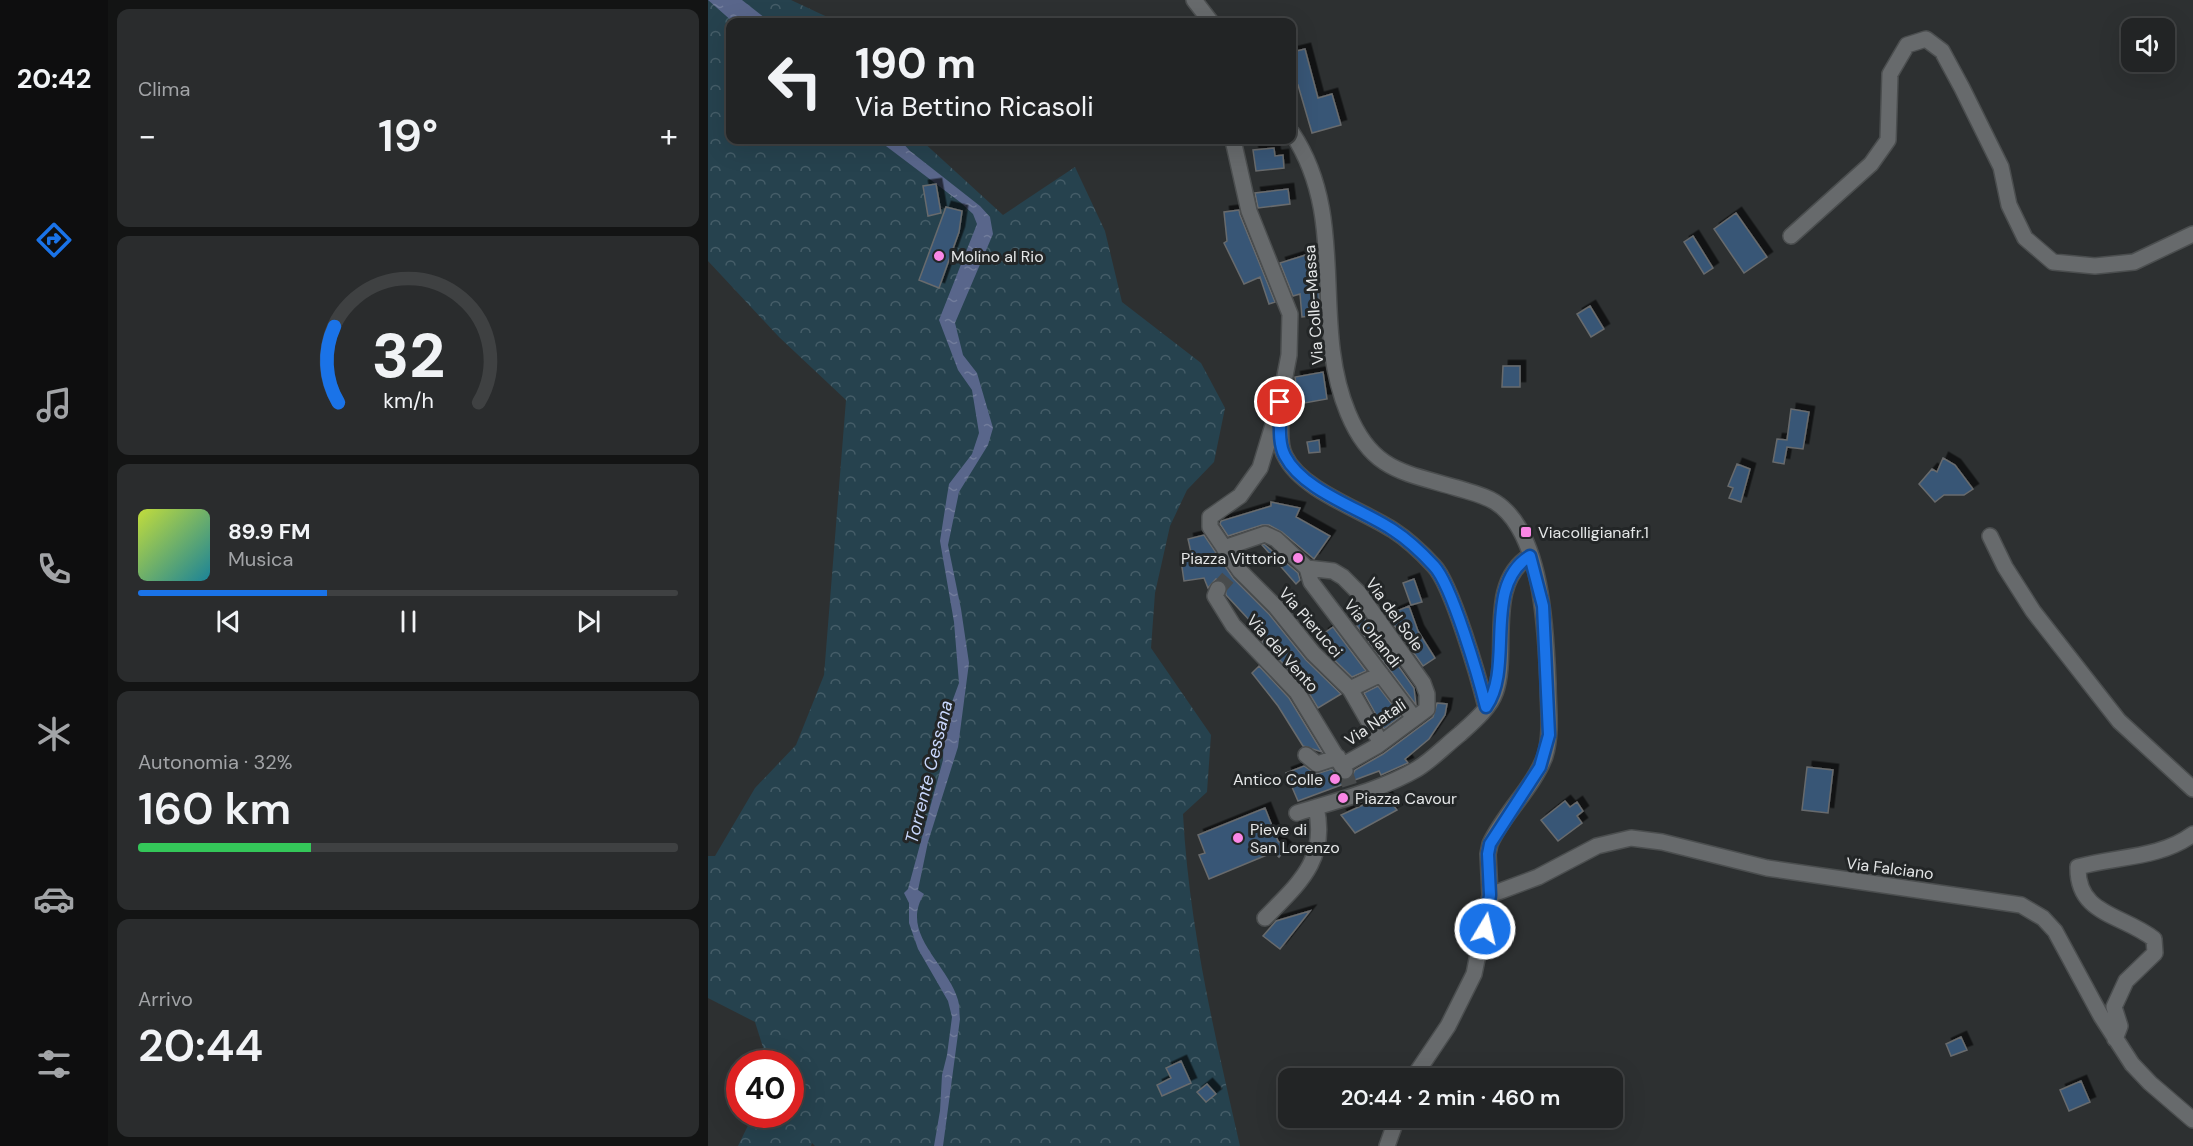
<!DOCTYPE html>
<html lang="it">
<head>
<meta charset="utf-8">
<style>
  :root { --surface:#222425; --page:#2a2c2d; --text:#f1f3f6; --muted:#a2a4a7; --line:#3f4142; --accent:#1a73e8 }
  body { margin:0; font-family:"DM Sans",sans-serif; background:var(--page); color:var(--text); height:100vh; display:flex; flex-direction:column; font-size:22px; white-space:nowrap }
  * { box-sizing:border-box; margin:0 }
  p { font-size:20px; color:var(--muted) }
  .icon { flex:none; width:33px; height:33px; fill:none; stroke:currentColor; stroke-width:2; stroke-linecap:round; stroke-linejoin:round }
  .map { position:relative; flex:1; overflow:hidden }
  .sheet { display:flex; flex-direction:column; gap:9px; padding:9px; background:#131414; width:600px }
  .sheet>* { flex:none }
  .banner { position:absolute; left:18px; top:18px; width:570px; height:126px; border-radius:12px; box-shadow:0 6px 24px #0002,0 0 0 2px var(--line); background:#222425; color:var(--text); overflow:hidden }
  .fabs { position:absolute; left:1413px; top:18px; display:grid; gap:12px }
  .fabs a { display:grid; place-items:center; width:54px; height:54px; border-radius:12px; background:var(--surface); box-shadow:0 6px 24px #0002,0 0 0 2px var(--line); font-size:30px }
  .speed { position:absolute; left:18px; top:1050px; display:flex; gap:12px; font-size:30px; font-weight:700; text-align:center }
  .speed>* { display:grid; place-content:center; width:78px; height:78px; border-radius:50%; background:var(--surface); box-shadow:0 6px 24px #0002,0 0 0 2px var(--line); line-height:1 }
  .speed .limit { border:9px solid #d22; background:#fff; color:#111 }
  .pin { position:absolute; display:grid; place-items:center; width:51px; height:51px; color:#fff; margin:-26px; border:3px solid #fff; border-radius:50%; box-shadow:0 2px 6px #0007 }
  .me { position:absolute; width:66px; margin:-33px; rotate:9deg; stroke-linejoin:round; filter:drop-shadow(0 0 4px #0008) }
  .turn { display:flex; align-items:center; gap:21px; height:126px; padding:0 30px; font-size:27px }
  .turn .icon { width:78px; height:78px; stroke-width:2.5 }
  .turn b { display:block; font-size:42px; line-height:51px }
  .big { font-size:45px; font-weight:600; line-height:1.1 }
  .sheet .card { flex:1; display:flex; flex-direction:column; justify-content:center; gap:9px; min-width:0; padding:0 21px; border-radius:12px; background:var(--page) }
  .sheet .dial { align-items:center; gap:0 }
  .dial svg { height:156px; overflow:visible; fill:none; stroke:var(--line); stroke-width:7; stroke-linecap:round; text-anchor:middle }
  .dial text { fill:var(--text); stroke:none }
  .song { display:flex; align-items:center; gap:18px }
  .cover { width:72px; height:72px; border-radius:9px; background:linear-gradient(135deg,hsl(70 70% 55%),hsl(190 70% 35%)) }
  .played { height:6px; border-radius:3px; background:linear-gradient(90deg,var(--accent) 35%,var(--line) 35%) }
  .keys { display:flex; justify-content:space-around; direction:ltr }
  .heat { display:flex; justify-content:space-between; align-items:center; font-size:33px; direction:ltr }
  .charge { height:9px; border-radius:4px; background:linear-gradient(90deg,#34c759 32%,var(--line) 0) }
  .trip { position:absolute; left:570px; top:1068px; width:345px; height:60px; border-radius:12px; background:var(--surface); box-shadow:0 6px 24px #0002,0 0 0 2px var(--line); font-weight:600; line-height:60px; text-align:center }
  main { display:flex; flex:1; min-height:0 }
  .menu { display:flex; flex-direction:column; width:108px; justify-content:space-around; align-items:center; background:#0e0e0f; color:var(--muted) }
  .menu .icon { width:42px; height:42px }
  .menu .active { color:var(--accent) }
  .menu b { font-size:27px; color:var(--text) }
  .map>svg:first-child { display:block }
  .forest { fill:url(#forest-crowns) }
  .water { fill:url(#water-ripples) }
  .building { fill:#385776; stroke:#686b6d; stroke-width:1.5; filter:url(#shadow) }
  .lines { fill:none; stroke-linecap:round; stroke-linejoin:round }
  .minor-tunnel { stroke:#484b4c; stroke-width:15; stroke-dasharray:15 8; stroke-linecap:butt }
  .minor-casing { stroke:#4b4e4f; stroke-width:18 }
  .tertiary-casing { stroke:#4b4e4f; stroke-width:18 }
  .minor { stroke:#676a6c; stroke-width:15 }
  .tertiary { stroke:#676a6c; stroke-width:15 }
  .route-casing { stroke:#114b97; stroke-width:15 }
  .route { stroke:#1a73e8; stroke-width:10 }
  .poi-dot { fill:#fa87e6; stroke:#232627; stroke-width:2 }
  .labels { text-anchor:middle; stroke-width:6; stroke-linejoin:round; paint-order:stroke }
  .poi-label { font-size:16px; fill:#e4e6e7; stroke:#232627; text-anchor:start }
  .street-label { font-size:16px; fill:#e4e6e7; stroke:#232627 }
  .water-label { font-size:18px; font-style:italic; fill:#c9d7fd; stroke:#232627 }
</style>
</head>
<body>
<main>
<nav class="menu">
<b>20:42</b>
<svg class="icon active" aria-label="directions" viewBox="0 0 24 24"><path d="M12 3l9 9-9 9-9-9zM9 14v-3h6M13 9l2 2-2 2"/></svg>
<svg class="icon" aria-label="music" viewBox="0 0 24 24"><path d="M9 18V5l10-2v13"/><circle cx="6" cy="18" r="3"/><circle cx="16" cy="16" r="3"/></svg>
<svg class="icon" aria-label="phone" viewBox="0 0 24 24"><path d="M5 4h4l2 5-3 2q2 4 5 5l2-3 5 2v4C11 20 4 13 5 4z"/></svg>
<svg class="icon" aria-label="climate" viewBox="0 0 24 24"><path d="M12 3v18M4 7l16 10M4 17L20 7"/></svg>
<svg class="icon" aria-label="car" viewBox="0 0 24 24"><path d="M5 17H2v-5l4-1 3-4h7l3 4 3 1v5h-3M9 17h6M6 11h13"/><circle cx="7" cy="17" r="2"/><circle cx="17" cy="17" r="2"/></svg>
<svg class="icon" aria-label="filters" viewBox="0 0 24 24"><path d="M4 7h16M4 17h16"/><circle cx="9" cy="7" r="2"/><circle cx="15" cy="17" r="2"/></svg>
</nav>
<section class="sheet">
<div class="card"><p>Clima</p>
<div class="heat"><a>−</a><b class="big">19°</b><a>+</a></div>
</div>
<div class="card dial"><svg viewBox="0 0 100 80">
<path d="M14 69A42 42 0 1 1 86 69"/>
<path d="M14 69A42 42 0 0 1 12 30" stroke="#1a73e8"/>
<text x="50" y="56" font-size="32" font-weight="700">32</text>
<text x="50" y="72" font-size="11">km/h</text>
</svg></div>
<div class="card">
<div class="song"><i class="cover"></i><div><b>89.9 FM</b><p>Musica</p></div></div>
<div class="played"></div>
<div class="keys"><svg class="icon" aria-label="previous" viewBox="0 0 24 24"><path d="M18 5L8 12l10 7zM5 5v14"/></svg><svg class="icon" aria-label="pause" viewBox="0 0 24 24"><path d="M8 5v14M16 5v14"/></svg><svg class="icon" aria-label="next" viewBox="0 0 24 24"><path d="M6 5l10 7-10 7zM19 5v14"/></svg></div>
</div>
<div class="card"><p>Autonomia · 32%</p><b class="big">160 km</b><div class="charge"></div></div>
<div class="card"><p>Arrivo</p><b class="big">20:44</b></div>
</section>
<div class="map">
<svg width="1485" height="1146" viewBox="0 0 1485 1146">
  <defs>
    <pattern id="forest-crowns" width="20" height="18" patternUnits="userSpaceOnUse" patternTransform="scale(1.5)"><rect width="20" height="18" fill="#26424e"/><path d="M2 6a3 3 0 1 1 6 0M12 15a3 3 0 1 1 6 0" fill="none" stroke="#455d68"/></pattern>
    <pattern id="water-ripples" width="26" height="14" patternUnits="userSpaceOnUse" patternTransform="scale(1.5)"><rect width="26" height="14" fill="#59668b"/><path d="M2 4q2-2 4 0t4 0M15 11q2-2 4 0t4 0" fill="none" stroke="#717c9b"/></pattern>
    <filter id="shadow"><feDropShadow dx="5.5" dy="-5.5" stdDeviation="0" flood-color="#0009"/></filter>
  </defs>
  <rect width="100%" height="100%" fill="#2d3031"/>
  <path class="forest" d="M 0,0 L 83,0 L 130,22 L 22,22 L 22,140 L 213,140 L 295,215 L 367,167 L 397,231 L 414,302 L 493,363 L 517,408 L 506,462 L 479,490 L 462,526 L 447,593 L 443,648 L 503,735 L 499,792 L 475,814 C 481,927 507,1036 532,1146 L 107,1146 L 104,1143 L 103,1146 L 30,1146 L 45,1115 L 82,1114 L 82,1064 L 60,1063 L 47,1022 L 0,998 L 0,856 L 7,856 L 47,788 L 88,745 L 116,675 L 138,400 L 71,337 L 0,261 Z"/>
  <path class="water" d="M 0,0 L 34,0 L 62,22 L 25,22 Z
    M 170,140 L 192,140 L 202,151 L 272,206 L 282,217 L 285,234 L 247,323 L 255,355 L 269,373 L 285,428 L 280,445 L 251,492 L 240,545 L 253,609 L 261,663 L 250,747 L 220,842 L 210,890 L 216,894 C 191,934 240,964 250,1000 C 252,1006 251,1013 252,1019 L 235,1146 L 226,1146 L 232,1111 L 234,1075 L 239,1055 L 244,1017 L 240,1001 L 210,949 L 201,923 L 201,903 L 196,893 L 200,889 L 235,760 L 236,724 L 251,683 L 246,622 L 232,541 L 239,496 L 241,484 L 264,454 L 271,433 L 264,390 L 250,370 L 231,320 L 269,224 L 265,214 L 252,202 Z"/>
  <path class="building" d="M 597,49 L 610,98 L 624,94 L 633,125 L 604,133 L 590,85 L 584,87 L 584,52 Z
    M 566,148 L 567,156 L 575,155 L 576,168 L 548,171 L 545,150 Z
    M 228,184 L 233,213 L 220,216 L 215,186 Z
    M 580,189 L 582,204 L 550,208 L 547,193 Z
    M 238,207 L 254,211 L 251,232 L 231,288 L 211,280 Z
    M 531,210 L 532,215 L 567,302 L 561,304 L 552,277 L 536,284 L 516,243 L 519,241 L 516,212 Z
    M 1028,213 L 1059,257 L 1036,273 L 1006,229 Z
    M 985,236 L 1005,268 L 996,274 L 976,242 Z
    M 604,253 L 610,269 L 612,315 L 594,317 L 592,294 L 585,296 L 572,263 Z
    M 882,306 L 896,329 L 883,337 L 869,314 Z
    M 795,366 L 812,366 L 812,387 L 794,387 Z
    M 615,372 L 619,399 L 591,404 L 587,377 Z
    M 1083,409 L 1101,412 L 1095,449 L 1079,447 L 1076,464 L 1065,462 L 1069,439 L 1079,440 Z
    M 611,440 L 612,452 L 601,453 L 599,442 Z
    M 1235,458 L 1247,465 L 1265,489 L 1256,495 L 1236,495 L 1227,502 L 1211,484 L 1224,469 L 1229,472 Z
    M 1029,464 L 1042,469 L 1033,502 L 1021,498 L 1025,488 L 1020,486 Z
    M 563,502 L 592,508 L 588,517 L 622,536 L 606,559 L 574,532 L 561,525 L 554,525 L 520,536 L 512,524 L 513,521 L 563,506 Z
    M 496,535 L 525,578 L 561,614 L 598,660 L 633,694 L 610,708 L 596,685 L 554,642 L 558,638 L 518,595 L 517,583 L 508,579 L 500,588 L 496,578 L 476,581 L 473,560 L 484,557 L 480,539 Z
    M 556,544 L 590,573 L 592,580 L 588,584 L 554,545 Z
    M 706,579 L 714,602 L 703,605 L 695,583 Z
    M 701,606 L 710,631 L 727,658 L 715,666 L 679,615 Z
    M 652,612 L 706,688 L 708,705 L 643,618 Z
    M 625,627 L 658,671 L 644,677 L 619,653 L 624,648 L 615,634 Z
    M 551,666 L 581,698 L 614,752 L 595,746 L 570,706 L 544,673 Z
    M 670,686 L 693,716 L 676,729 L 656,693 Z
    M 729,703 L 739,704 L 737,715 L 721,739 L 697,759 L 700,763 L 673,775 L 671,771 L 590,801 L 578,773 L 596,766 L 608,774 L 624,769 L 632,779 L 642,780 L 647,770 L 675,754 L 725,717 Z
    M 1099,767 L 1125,770 L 1120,813 L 1094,810 Z
    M 677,795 L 689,810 L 647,833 L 633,815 Z
    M 857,801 L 862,807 L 869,802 L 875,811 L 869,816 L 874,823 L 850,841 L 833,820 Z
    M 557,808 L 570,841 L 578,848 L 571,857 L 566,852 L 501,879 L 491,855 L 497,853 L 490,835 Z
    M 602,911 L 572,949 L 555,936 L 568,921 Z
    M 1253,1037 L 1259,1050 L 1243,1056 L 1238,1044 Z
    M 473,1061 L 483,1083 L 454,1096 L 449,1085 L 463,1078 L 458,1068 Z
    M 1373,1081 L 1382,1102 L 1361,1111 L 1352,1090 Z
    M 499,1084 L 508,1094 L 498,1102 L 489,1092 Z"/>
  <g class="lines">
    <path class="minor-tunnel" d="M 510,589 L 524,573
      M 637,771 L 645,796"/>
    <g class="minor-casing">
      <path id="minor" d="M 525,140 L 541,211 L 582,314 L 581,355 L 572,402 L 552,468 L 532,496 L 502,517 L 502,527 L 532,571 L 568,607 L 605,653 L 642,689 L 673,743
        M 1083,236 L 1163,164 L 1180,140 L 1182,74 L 1199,45 L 1218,39 L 1234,51 L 1254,88 L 1293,167 L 1301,205 L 1317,238 L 1345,262 L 1387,266 L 1426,262 L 1485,234
        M 573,420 C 573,432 571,445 577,456 C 593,490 654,510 685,530 C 699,539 715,554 726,566 C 744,585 771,679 778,707
        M 1282,536 L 1297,567 L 1325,611 L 1411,721 L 1485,789
        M 516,548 L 557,534 L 568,539 L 599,568
        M 599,568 L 625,571 L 635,577 L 651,593 L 715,683 L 719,694 L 719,709 L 669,746 L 635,765
        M 599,568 L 603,582 L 706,718
        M 510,589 L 507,596 L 525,625 L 589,692 L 637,771
        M 642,689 L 673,674
        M 598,755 L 609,764 L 630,757
        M 589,813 C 630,800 673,790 709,769 C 724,760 738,745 752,734 C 764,723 782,708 787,693 C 802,653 777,583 822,556
        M 782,895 L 830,877 L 889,846 L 923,838 L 954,842 L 1059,868 L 1313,905 L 1335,918 L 1347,931 L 1393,1016 L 1424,1064 L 1442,1083 L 1485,1120
        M 557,918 C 591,883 620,860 608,807
        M 1407,1039 L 1412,1026 L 1406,1007 L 1418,981 L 1447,953 L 1446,939 C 1414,914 1369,915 1370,867 C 1408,856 1451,859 1485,834"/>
    </g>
    <g class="tertiary-casing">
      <path id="tertiary" d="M 486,0 L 503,22
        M 584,133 C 642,220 602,322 640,413 C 664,471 695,472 749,488 C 762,492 776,495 787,502 C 835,532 838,634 840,684 C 840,707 844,733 837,756 C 825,788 796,813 782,844 L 780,854 L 782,895 L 766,974 L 740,1026 L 705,1078
        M 679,1146 L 689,1118"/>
    </g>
    <use href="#minor" class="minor"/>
    <use href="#tertiary" class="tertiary"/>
  </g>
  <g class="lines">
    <g class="route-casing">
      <path id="route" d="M 572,402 C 573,419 569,441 577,456 C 595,491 654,509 685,530 C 699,539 715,554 726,566 C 744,585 771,679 778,707 C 807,667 773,586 822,556 L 835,606 L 841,735 L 832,767 L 782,844 L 780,854 L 782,895 L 777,929"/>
    </g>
    <use href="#route" class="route"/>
  </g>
  <g class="poi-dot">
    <circle cx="231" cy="256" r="6"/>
    <rect x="812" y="526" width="12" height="12" rx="3"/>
    <circle cx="590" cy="558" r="6"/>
    <circle cx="627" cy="779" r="6"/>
    <circle cx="635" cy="798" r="6"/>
    <circle cx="530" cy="838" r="6"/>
  </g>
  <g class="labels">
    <g class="poi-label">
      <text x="243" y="262">Molino al Rio</text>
      <text x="830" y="538">Viacolligianafr.1</text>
      <text x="578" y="564" text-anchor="end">Piazza Vittorio</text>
      <text x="615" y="785" text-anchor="end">Antico Colle</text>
      <text x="647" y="804">Piazza Cavour</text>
      <text x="542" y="835">Pieve di<tspan x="542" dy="18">San Lorenzo</tspan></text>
    </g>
    <g class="street-label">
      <text transform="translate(605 305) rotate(-94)" y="6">Via Colle-Massa</text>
      <text transform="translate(687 614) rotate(54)" y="6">Via del Sole</text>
      <text transform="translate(603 622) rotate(49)" y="6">Via Pierucci</text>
      <text transform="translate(665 633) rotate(52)" y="6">Via Orlandi</text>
      <text transform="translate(575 653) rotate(48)" y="6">Via del Vento</text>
      <text transform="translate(667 722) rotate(-34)" y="6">Via Natali</text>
      <text transform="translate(1182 868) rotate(7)" y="6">Via Falciano</text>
    </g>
    <g class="water-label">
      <text transform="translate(221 772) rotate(-76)" y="6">Torrente Cessana</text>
    </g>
  </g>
</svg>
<div class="fabs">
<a><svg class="icon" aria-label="sound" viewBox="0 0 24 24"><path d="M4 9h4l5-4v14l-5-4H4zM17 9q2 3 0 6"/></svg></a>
</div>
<div class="speed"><div class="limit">40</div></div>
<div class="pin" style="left:572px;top:402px;background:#d93025"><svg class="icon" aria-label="arrive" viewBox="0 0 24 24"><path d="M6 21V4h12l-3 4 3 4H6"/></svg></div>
<svg class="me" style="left:777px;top:929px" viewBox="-20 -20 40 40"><circle r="17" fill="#1a73e8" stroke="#fff" stroke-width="3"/><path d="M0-11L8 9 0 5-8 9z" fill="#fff"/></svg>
<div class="trip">20:44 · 2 min · 460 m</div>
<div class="banner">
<div class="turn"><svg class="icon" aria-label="left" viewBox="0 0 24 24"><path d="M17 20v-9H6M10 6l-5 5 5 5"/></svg><div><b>190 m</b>Via Bettino Ricasoli</div></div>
</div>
</div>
</main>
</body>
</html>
